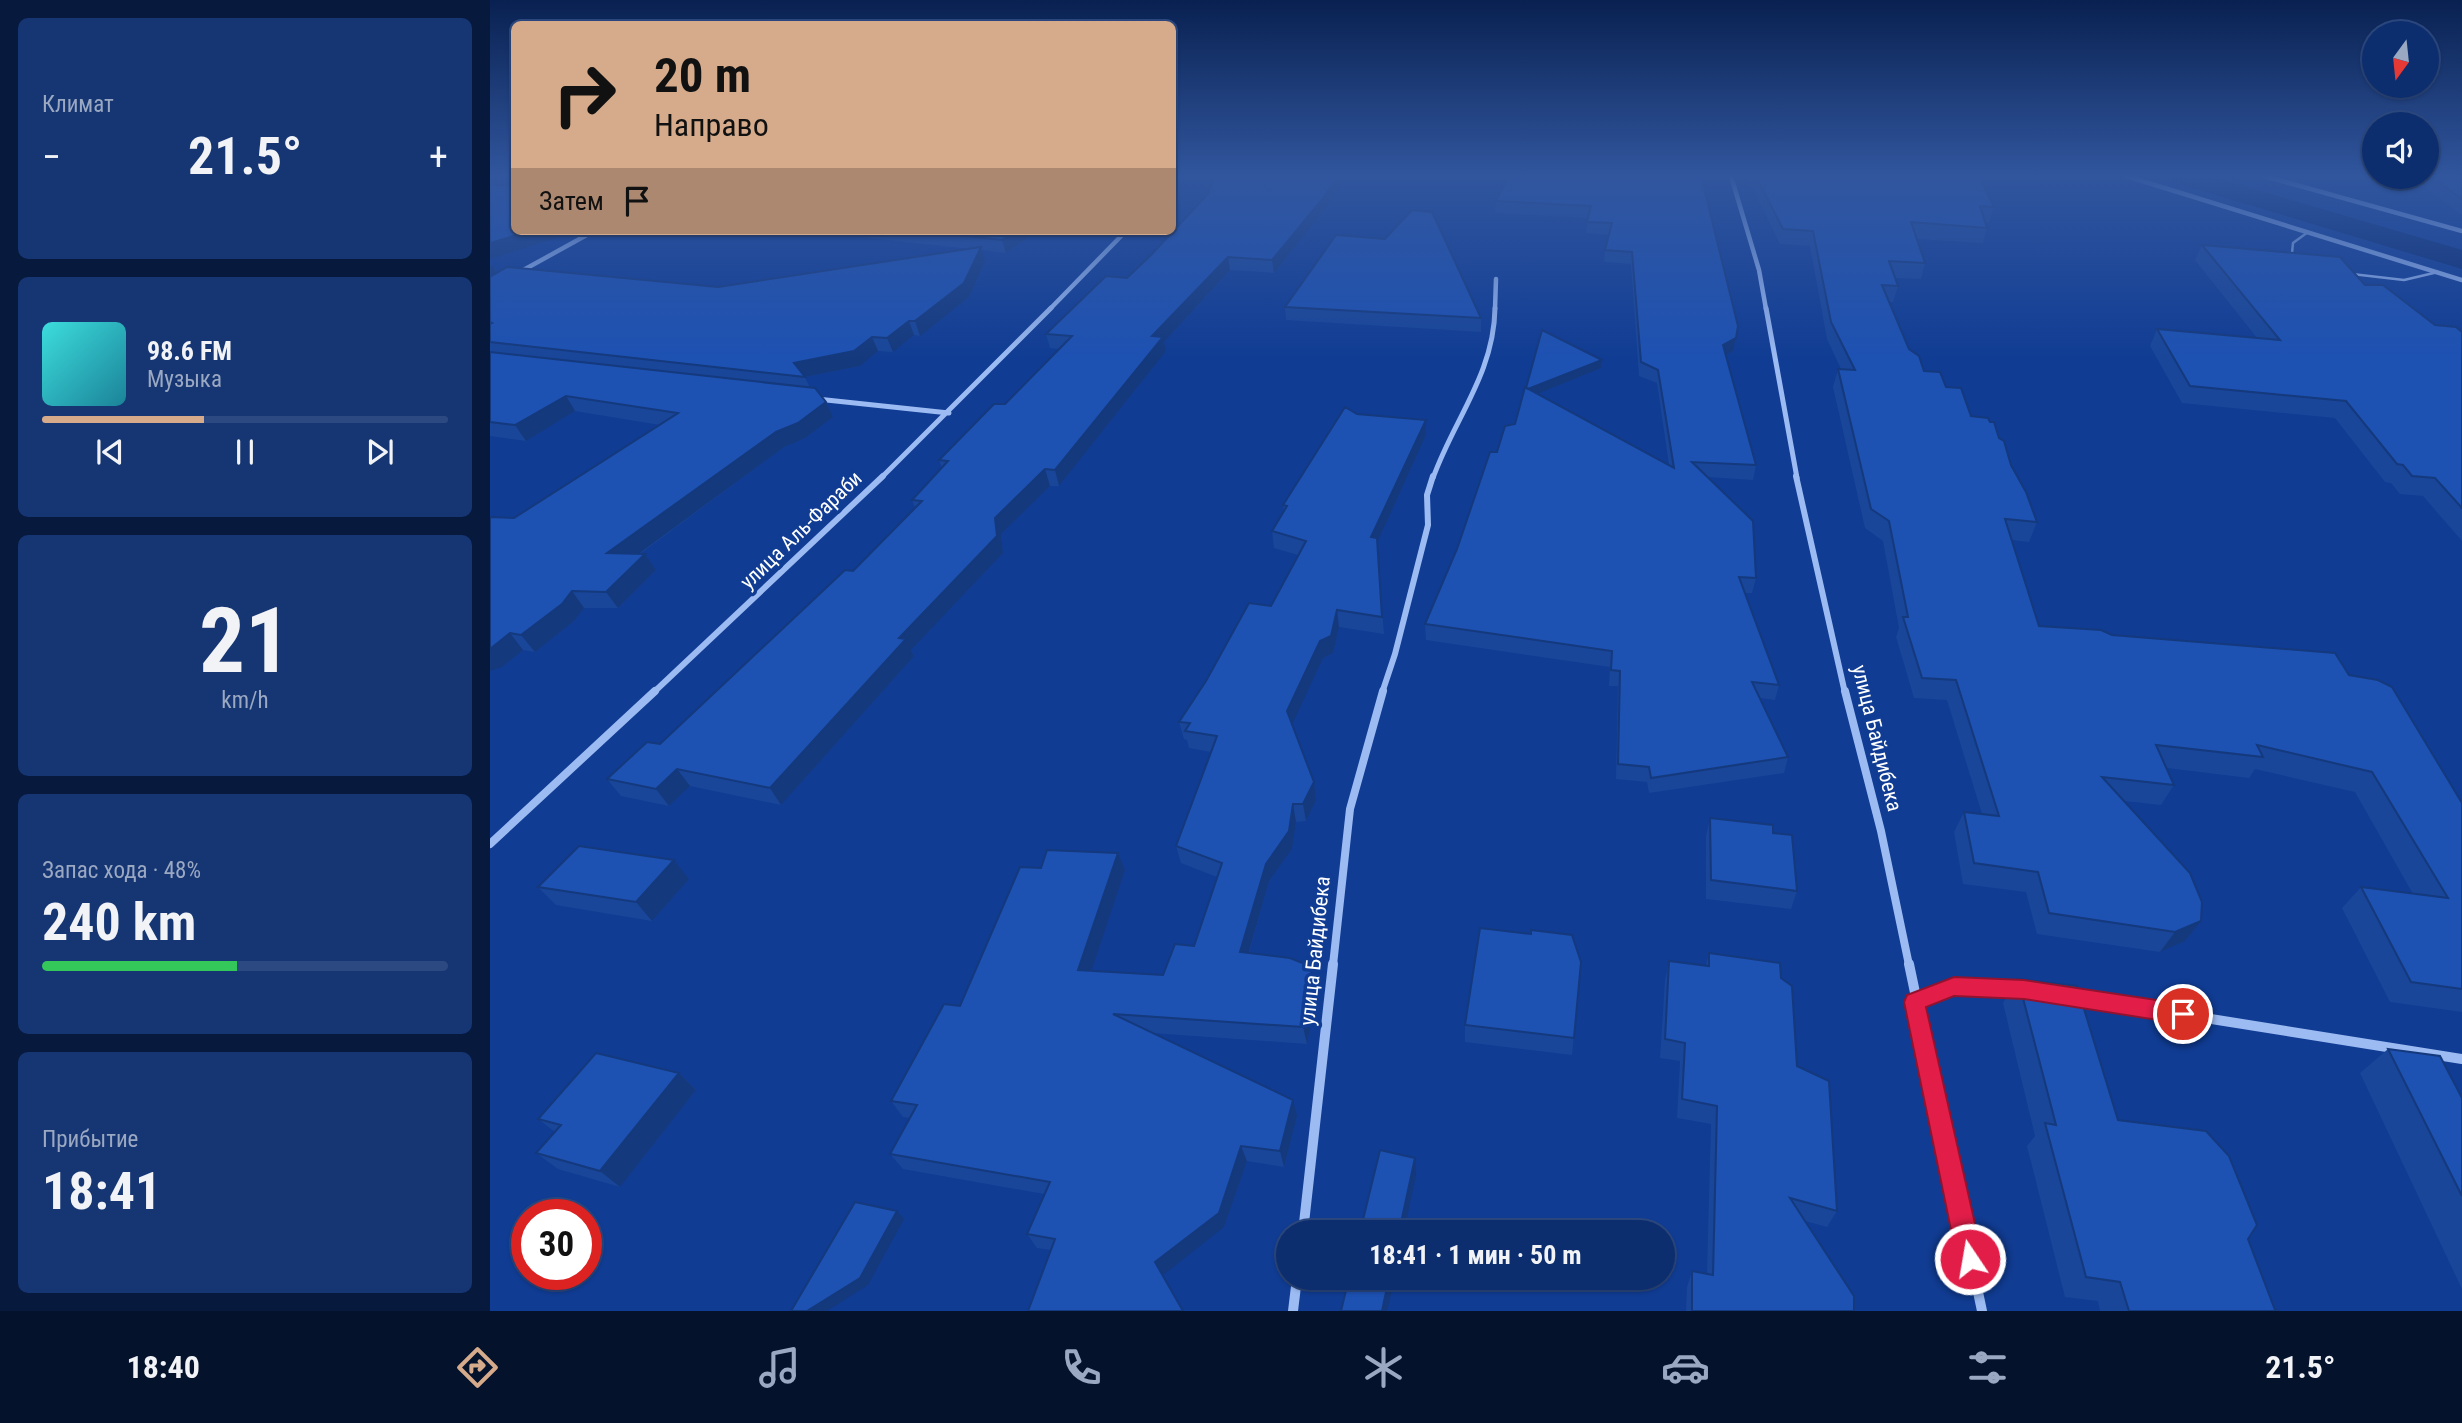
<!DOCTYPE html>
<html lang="ru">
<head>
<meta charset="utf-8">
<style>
  :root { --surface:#0c2d6e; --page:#153573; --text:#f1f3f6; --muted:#9aa8c2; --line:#2c4981; --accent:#d6ab8b }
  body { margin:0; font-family:"Roboto Condensed",sans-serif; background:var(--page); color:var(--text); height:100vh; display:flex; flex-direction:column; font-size:26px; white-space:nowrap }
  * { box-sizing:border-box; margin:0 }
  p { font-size:23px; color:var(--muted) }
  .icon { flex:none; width:38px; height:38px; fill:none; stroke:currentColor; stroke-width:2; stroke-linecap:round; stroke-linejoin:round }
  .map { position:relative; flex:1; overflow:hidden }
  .panel { display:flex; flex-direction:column; gap:18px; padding:18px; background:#07193c; width:490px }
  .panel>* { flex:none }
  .top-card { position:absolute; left:21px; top:21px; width:665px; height:214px; border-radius:10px; box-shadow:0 2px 5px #0004,0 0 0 2px var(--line); background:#d6ab8b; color:#111; overflow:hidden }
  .needle { width:46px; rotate:195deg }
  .buttons { position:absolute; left:1872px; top:21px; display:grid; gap:14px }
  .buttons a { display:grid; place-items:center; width:77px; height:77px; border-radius:50%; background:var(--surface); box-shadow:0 2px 5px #0004,0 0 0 2px var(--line); font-size:35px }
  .speed { position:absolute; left:21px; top:1199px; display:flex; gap:14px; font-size:35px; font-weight:700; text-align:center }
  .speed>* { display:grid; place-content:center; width:91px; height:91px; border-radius:50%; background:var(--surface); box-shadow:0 2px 5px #0004,0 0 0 2px var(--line); line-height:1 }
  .speed .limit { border:10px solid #d22; background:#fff; color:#111 }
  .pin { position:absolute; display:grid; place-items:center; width:60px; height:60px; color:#fff; margin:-30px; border:4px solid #fff; border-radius:50%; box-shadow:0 2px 7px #0007 }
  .me { position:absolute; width:77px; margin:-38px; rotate:348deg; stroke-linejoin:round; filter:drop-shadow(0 0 5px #0008) }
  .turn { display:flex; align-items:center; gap:24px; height:147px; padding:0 28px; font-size:32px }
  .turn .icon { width:91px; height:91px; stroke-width:2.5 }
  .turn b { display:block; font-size:49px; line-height:60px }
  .then { display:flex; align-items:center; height:66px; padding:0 28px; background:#0003; gap:14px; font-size:26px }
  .big { font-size:52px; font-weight:700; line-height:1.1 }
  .panel .widget { flex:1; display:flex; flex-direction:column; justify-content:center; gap:10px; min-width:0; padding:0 24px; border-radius:10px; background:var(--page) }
  .panel .dial { align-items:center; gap:0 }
  .dial b { font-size:91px; line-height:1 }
  .song { display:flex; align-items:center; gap:21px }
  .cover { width:84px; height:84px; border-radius:10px; background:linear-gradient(135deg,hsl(180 70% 55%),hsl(190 70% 35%)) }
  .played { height:7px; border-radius:4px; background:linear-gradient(90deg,var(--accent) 40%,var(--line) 40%) }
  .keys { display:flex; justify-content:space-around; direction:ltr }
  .heat { display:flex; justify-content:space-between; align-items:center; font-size:38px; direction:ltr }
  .charge { height:10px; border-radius:5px; background:linear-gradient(90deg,#34c759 48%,var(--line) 0) }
  .trip { position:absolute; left:786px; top:1220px; width:399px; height:70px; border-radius:35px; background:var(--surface); box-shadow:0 2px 5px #0004,0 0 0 2px var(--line); font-weight:700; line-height:70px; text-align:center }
  .tab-bar { display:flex; height:112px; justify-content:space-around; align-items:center; background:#05122c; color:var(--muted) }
  .tab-bar .icon { width:49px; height:49px }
  .tab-bar .on { color:var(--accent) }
  .tab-bar b { font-size:32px; color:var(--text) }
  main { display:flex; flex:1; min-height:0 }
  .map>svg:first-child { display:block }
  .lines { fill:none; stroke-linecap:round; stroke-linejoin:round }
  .canal { fill:#092a6e; fill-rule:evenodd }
  .lane { stroke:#9cbbf3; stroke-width:2.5 }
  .street-far4 { stroke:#9cbbf3; stroke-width:4.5 }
  .street-far3 { stroke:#9cbbf3; stroke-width:5 }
  .street-far2 { stroke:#9cbbf3; stroke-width:6 }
  .street-far1 { stroke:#9cbbf3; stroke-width:8 }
  .street { stroke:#9cbbf3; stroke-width:10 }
  .wall { fill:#194699 }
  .shaded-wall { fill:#14397d }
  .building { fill:#1d51b2; stroke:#14397d; stroke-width:2 }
  .route { fill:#e11d48; stroke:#92132f; stroke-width:2 }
  .labels { text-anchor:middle; stroke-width:7; stroke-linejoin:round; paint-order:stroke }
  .street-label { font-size:21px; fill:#fff; stroke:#103c93 }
</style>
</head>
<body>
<main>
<section class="panel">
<div class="widget"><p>Климат</p>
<div class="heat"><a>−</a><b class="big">21.5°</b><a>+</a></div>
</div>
<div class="widget">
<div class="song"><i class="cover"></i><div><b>98.6 FM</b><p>Музыка</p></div></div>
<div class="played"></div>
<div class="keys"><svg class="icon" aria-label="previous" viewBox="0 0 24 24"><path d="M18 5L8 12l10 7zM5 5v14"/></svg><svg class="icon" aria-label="pause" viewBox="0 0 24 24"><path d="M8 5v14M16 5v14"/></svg><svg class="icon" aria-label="next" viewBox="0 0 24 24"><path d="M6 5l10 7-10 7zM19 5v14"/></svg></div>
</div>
<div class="widget dial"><b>21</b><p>km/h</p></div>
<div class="widget"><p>Запас хода · 48%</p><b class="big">240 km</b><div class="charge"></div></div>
<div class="widget"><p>Прибытие</p><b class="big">18:41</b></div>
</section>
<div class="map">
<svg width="1972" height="1311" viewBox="0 0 1972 1311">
  <rect width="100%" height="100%" fill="#103c93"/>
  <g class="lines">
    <path class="canal" d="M 1679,176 L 1719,176 L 1972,250 L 1972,269 L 1683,182 Z"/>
    <path class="lane" d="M 1806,255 L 1802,253 L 1803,243 L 1818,232
      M 1862,274 L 1914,280 L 1948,272"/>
    <path class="street-far4" d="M 1241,176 L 1269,270 L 1276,309
      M 1636,176 L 1972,280
      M 1774,176 L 1972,231
      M 682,183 L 689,176
      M 28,273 L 104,231
      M 560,309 L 636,231
      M 1005,309 L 1006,279"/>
    <path class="street-far3" d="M 1276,308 L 1307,478
      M 327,399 L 459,413
      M 391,478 L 561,308
      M 943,478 C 964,419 1004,374 1005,308"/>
    <path class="street-far2" d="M 1306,476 L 1355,693
      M 163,693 L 393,476
      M 892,693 L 905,654 L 938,525 L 937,495 L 943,476"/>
    <path class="street-far1" d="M 1355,691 L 1391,831 L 1419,965
      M 0,844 L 165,691
      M 843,965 L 860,809 L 893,691"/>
    <path class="street" d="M 1419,964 L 1492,1311
      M 1583,997 L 1972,1059
      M 1424,1002 L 1464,987 L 1529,990
      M 813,1232 L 843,964
      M 803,1311 L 807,1278"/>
  </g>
  <path class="wall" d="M 726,176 L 855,176 L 835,209 L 784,273 L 740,270 L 674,342 L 676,351 L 569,486 L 560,486 L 511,534 L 513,553 L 421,650 L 424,656 L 291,805 L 200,786 L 179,806 L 131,796 L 117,779 L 170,744 L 363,571 L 425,508 L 422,500 L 452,468 L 449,460 L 515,404 L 569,349 L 560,348 L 556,334 L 637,278 L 662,254 L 717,195 Z
    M 1211,176 L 1243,351 L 1235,355 L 1266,465 L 1263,480 L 1218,477 L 1266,578 L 1262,593 L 1255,593 L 1289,685 L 1285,700 L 1270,698 L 1298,757 L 1294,773 L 1159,793 L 1157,782 L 1126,779 L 1128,686 L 1119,686 L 1120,667 L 936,640 L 935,624 L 1007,452 L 1025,424 L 1036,388 L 1112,360 L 1111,368 L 1047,394 L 1179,465 L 1167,383 L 1149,376 L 1141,264 L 1114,262 L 1115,250 L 1119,235 L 1096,233 L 1098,218 L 1005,213 L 1006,201 Z
    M 1262,176 L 1489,176 L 1504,207 L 1499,222 L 1495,222 L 1497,228 L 1493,243 L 1426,239 L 1435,263 L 1431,279 L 1405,278 L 1408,286 L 1403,302 L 1399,302 L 1419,349 L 1434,371 L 1456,387 L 1481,416 L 1509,438 L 1547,522 L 1539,542 L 1522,540 L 1549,626 L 1622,635 L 1859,675 L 1972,803 L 1972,1012 L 1900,1002 L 1852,908 L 1871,887 L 1923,894 L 1865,792 L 1765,769 L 1759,778 L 1677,768 L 1684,785 L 1671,805 L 1634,801 L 1711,921 L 1695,941 L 1670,952 L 1547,934 L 1536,892 L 1473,884 L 1464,832 L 1474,812 L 1492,814 L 1457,700 L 1424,698 L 1406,637 L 1409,628 L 1393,541 L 1375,528 L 1343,387 L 1348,369 L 1351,369 L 1337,339 L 1320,246 L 1290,244 L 1260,183 Z
    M 1937,176 L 1972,176 L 1972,215 L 1921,177 L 1937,177 Z
    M 314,231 L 547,231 L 516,253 L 492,250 L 495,261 L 479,297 L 430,336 L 424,335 L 403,352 L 388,351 L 370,366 L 315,377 L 320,388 L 336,402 L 343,417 L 315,438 L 294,447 L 150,554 L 155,554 L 166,570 L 128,608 L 94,608 L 84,621 L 45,652 L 33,650 L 12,667 L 24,518 L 170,425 L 85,411 L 36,441 L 0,436 L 0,265 L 2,265 L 7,273 L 228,287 L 480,249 Z
    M 1712,245 L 1875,285 L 1945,325 L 1972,332 L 1972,541 L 1933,496 L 1910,494 L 1901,483 L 1895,482 L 1845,418 L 1692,403 L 1660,346 L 1667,329 L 1767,338 L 1705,260 Z
    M 795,307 L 991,318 L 991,332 L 796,320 Z
    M 867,414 L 936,435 L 887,543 L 894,634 L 849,627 L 843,653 L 833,658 L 802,724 L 824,782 L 826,800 L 816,821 L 806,822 L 802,849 L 779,881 L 759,953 L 826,997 L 817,1044 L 662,1033 L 807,1116 L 794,1167 L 757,1161 L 734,1227 L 561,1250 L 547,1248 L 537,1234 L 554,1194 L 413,1169 L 400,1154 L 420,1118 L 413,1117 L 401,1101 L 470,1006 L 551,868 L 628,853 L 635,870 L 601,971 L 673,975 L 704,946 L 727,877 L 691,863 L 686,846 L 721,752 L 699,748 L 697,740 L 694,739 L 689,722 L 781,606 L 808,555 L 784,548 L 782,531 L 794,511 L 793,505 Z
    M 1220,818 L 1283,833 L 1307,891 L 1301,909 L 1216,899 L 1216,836 Z
    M 184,860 L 199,879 L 162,921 L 66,905 L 48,887 Z
    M 1219,953 L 1291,978 L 1307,1066 L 1347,1211 L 1337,1227 L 1315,1221 L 1364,1311 L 1196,1311 L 1197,1287 L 1202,1271 L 1217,1274 L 1221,1124 L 1187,1118 L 1190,1061 L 1170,1058 L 1175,980 L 1179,961 L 1216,965 Z
    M 1091,962 L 1082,1055 L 975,1042 L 975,1025 Z
    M 1528,979 L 1628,1120 L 1758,1239 L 1785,1310 L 1790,1311 L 1610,1311 L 1608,1301 L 1575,1297 L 1537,1146 L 1545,1136 L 1513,1003 Z
    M 1898,1049 L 1972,1098 L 1972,1289 L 1870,1073 Z
    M 189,1073 L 206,1090 L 130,1187 L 68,1169 L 46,1153 L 65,1132 L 48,1119 Z"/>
  <path class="shaded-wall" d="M 847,176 L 855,176 L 835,209 L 784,273 L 782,260 Z
    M 40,231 L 88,231 L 0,259 L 0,243 Z
    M 524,231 L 547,231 L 516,253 L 512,240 Z
    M 491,247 L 495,261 L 479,297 L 430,336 L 425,321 Z
    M 738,257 L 740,270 L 674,342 L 676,351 L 569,486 L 565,470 L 662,336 Z
    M 2,265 L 10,279 L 0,286 L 0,266 Z
    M 419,321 L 424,335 L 403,352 L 397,338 Z
    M 1248,326 L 1243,351 L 1230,358 L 1233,345 Z
    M 382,337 L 388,351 L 370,366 L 315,377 L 304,363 Z
    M 1112,360 L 1111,368 L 1035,399 L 1036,390 Z
    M 76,396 L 85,411 L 36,441 L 25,425 Z
    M 336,402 L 343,417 L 315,438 L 294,447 L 128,569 L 117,553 L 286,432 Z
    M 936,420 L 936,435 L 887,543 L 894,634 L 887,543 L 881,537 Z
    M 555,469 L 560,486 L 511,534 L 513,553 L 421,650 L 424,656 L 291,805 L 280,788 L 505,518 Z
    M 155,554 L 166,570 L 128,608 L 116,592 Z
    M 82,591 L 94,608 L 84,621 L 45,652 L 31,635 Z
    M 847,610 L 849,627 L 843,653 L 833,658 L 800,729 L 797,711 L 830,641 Z
    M 20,633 L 33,650 L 12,667 L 0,671 L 0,649 Z
    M 187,769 L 200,786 L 179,806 L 166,789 Z
    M 824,782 L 826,800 L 816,821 L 813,804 Z
    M 803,804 L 806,822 L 802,849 L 779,881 L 754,969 L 750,952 L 776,864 Z
    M 628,853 L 635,870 L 596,987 L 588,970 Z
    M 184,860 L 199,879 L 162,921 L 146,902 Z
    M 1711,921 L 1695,941 L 1670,952 L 1685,932 Z
    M 823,980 L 826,997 L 817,1044 L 813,1027 Z
    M 189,1073 L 206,1090 L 130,1187 L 110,1171 Z
    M 803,1100 L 807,1116 L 794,1167 L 790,1151 Z
    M 751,1146 L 757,1161 L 734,1227 L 672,1276 L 665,1262 Z
    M 925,1158 L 926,1175 L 914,1232 L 909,1232 Z
    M 407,1211 L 414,1219 L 378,1285 L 337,1311 L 317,1311 Z
    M 899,1278 L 905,1278 L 897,1311 L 892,1311 Z"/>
  <path class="building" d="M 726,176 L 847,176 L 834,197 L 782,260 L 738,257 L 662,336 L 673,337 L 565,470 L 555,469 L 505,518 L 507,536 L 409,638 L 416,639 L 280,788 L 187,769 L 166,789 L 117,779 L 157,742 L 170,744 L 355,570 L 363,571 L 432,501 L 422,500 L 458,461 L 449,460 L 504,404 L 515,404 L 582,336 L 556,334 L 616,276 L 637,278 L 662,254 L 717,195 Z
    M 1018,176 L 1211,176 L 1248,326 L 1246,338 L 1233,345 L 1266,465 L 1202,462 L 1263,521 L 1266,578 L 1249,577 L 1289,685 L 1262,682 L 1298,757 L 1161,778 L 1159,767 L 1128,764 L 1130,671 L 1121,670 L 1122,651 L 935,624 L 967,549 L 1000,452 L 1007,452 L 1015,426 L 1025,424 L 1035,387 L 1184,468 L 1168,370 L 1151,362 L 1142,252 L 1115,250 L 1122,223 L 1097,222 L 1101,206 L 1006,201 Z
    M 1266,176 L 1489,176 L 1504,207 L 1490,206 L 1497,228 L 1421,222 L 1435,263 L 1399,261 L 1408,286 L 1392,285 L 1419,349 L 1429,356 L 1434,371 L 1450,372 L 1456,387 L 1471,388 L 1481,416 L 1498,418 L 1500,422 L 1504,422 L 1509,438 L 1514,441 L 1521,465 L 1536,492 L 1547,522 L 1515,519 L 1549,626 L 1611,630 L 1622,635 L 1845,653 L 1859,675 L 1888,680 L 1902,687 L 1972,803 L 1972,989 L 1921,982 L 1871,887 L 1958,898 L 1882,772 L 1767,745 L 1773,757 L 1666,745 L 1684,785 L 1612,777 L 1700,873 L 1712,902 L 1711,921 L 1685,932 L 1559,913 L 1548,872 L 1484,863 L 1474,812 L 1509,816 L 1466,680 L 1432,678 L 1413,617 L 1418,617 L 1399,521 L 1381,509 L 1348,369 L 1365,370 L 1341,322 L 1323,231 L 1293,229 Z
    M 1940,176 L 1972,176 L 1972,199 Z
    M 0,184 L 24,186 L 24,231 L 40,231 L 0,243 Z
    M 922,210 L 942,212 L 991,318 L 795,307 L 846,235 L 895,239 Z
    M 430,231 L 524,231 L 512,240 Z
    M 1712,245 L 1850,257 L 1875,285 L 1893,285 L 1945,325 L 1966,327 L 1972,332 L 1972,508 L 1945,478 L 1922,476 L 1913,465 L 1907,464 L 1856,401 L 1700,386 L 1667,329 L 1790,340 Z
    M 491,247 L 474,283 L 425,321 L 419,321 L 397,338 L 382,337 L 364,351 L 304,363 L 315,377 L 0,342 L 0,324 L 2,323 L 0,322 L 0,277 L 17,267 L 228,287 Z
    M 1052,330 L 1112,360 L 1038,389 L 1036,388 Z
    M 0,352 L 325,388 L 336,402 L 308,423 L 286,432 L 117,553 L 155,554 L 116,592 L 82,591 L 72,604 L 31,635 L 20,633 L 0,649 L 0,517 L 24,518 L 188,413 L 76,396 L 25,425 L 0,422 Z
    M 855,407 L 867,414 L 936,420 L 881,537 L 887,538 L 892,617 L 847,610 L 841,636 L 830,641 L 797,711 L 824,782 L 813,804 L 803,804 L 799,831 L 776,864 L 750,952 L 800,958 L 820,966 L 823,980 L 813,1027 L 623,1014 L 803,1100 L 790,1151 L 751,1146 L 729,1213 L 665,1262 L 693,1311 L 538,1311 L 565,1239 L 537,1234 L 560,1182 L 400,1154 L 427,1105 L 401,1101 L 454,1004 L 470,1006 L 530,867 L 551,868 L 557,850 L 628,853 L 588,970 L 673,975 L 685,944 L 704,946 L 732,863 L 686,846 L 727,736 L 695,731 L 700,723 L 689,722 L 716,681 L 759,603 L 781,606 L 816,541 L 782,531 L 797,506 L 793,505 Z
    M 1220,818 L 1283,825 L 1283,833 L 1302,835 L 1307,891 L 1221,880 Z
    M 89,846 L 184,860 L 146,902 L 48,887 Z
    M 990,928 L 1041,934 L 1041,930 L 1082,935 L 1091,962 L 1084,1038 L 975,1025 Z
    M 1219,953 L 1290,963 L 1291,978 L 1302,986 L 1307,1066 L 1339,1081 L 1347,1211 L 1300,1198 L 1364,1296 L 1364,1311 L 1202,1311 L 1202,1271 L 1223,1275 L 1227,1106 L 1192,1099 L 1195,1043 L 1175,1039 L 1179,961 L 1219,966 Z
    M 1528,979 L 1587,986 L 1628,1120 L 1716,1131 L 1739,1156 L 1767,1225 L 1758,1239 L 1785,1310 L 1790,1311 L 1639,1311 L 1630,1282 L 1596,1277 L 1555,1123 L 1566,1125 Z
    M 1898,1049 L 1950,1056 L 1972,1098 L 1972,1196 Z
    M 106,1053 L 189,1073 L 110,1171 L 46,1153 L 71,1125 L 48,1119 Z
    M 890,1150 L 925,1158 L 909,1232 L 870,1232 Z
    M 365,1202 L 407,1211 L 370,1278 L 317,1311 L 301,1311 Z
    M 859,1278 L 899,1278 L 892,1311 L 851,1311 Z"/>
  <linearGradient id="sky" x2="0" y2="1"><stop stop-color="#092151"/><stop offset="0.49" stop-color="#31569e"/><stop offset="1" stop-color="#31569e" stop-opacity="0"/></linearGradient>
  <rect width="1972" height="359" fill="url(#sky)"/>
  <path class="route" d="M 1464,977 L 1534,980 L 1693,1004 L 1700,1007 L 1704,1014 L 1700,1022 L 1693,1024 L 1534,999 L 1464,996 L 1436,1007 L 1493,1259 L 1489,1269 L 1480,1272 L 1471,1269 L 1467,1259 L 1414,1002 L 1417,995 Z"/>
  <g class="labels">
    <g class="street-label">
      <text transform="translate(311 530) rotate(-44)" y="7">улица Аль-Фараби</text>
      <text transform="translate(1387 738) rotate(76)" y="7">улица Байдибека</text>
      <text transform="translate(825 951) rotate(-84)" y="7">улица Байдибека</text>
    </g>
  </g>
</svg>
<div class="buttons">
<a><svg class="needle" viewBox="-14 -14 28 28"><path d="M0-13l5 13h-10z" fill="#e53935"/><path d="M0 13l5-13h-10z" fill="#9aa8c2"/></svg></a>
<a><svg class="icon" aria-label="sound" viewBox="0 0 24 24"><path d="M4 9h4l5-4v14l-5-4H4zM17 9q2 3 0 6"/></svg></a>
</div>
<div class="speed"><div class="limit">30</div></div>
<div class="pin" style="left:1693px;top:1014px;background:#d93025"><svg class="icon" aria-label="arrive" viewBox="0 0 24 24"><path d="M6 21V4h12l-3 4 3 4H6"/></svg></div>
<svg class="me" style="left:1480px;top:1259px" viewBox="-20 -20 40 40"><circle r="17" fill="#e11d48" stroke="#fff" stroke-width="3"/><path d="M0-11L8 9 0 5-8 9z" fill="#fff"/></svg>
<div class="trip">18:41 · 1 мин · 50 m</div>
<div class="top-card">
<div class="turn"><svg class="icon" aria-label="right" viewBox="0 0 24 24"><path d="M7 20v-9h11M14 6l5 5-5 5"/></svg><div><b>20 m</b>Направо</div></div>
<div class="then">Затем<svg class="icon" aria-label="arrive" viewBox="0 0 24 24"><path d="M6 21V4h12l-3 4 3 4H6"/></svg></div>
</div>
</div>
</main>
<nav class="tab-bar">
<b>18:40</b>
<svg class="icon on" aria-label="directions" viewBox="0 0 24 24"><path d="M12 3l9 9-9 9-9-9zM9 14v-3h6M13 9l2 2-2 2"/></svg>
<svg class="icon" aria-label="music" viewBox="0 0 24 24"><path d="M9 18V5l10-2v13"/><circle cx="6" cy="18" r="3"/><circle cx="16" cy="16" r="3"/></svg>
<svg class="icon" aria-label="phone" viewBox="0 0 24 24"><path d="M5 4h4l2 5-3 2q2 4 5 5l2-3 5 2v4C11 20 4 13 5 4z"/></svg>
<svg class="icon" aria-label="climate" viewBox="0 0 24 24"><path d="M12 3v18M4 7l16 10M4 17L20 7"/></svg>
<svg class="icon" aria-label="car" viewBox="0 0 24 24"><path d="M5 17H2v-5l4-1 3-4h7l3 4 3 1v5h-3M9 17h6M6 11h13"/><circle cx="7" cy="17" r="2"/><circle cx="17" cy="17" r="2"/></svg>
<svg class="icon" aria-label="filters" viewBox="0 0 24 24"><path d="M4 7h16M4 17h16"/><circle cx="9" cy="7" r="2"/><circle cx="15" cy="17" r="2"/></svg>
<b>21.5°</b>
</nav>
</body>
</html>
